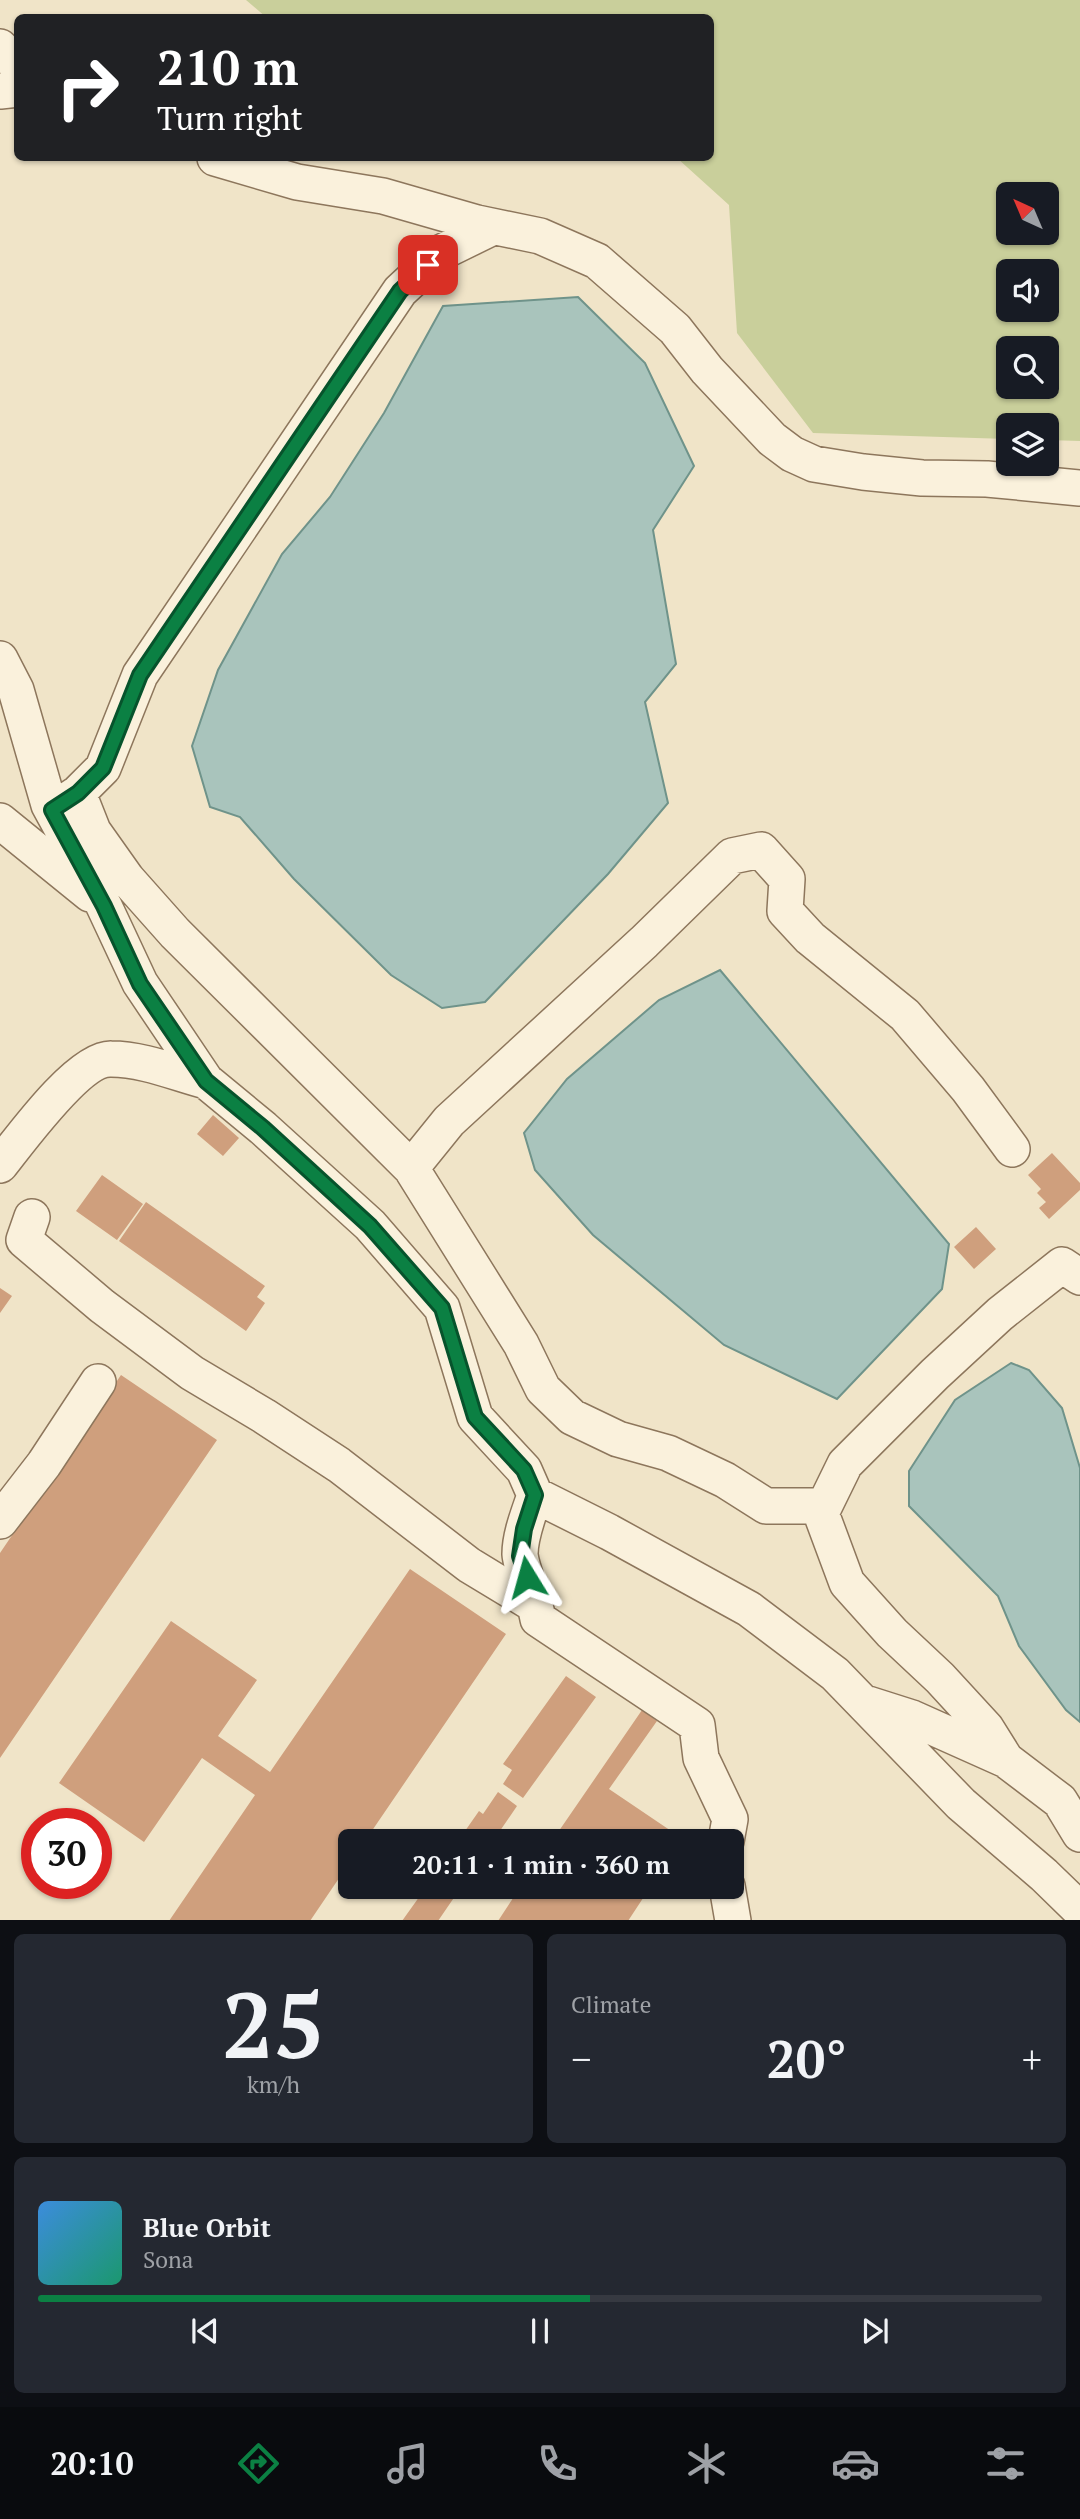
<!DOCTYPE html>
<html lang="en">
<head>
<meta charset="utf-8">
<style>
  :root { --surface:#171b24; --page:#242831; --text:#f1f3f6; --muted:#9ea1a6; --line:#363941; --accent:#0b8043 }
  body { margin:0; font-family:"PT Serif",serif; background:var(--page); color:var(--text); height:100vh; display:flex; flex-direction:column; font-size:26px; white-space:nowrap }
  * { box-sizing:border-box; margin:0 }
  p { font-size:23px; color:var(--muted) }
  .icon { flex:none; width:38px; height:38px; fill:none; stroke:currentColor; stroke-width:2; stroke-linecap:round; stroke-linejoin:round }
  .map { position:relative; height:1920px; overflow:hidden }
  .drawer { display:flex; flex-direction:column; gap:14px; padding:14px; background:#0d0f14; flex:1 }
  .drawer>* { flex:none }
  .top-card { position:absolute; left:14px; top:14px; width:700px; height:147px; border-radius:10px; box-shadow:0 2px 5px #0004; background:#202124; color:#fff; overflow:hidden }
  .needle { width:46px; rotate:316deg }
  .tools { position:absolute; left:996px; top:182px; display:grid; gap:14px }
  .tools a { display:grid; place-items:center; width:63px; height:63px; border-radius:10px; background:var(--surface); box-shadow:0 2px 5px #0004; font-size:35px }
  .speed { position:absolute; left:21px; top:1808px; display:flex; gap:14px; font-size:35px; font-weight:700; text-align:center }
  .speed>* { display:grid; place-content:center; width:91px; height:91px; border-radius:50%; background:var(--surface); box-shadow:0 2px 5px #0004; line-height:1 }
  .speed .limit { border:10px solid #d22; background:#fff; color:#111 }
  .pin { position:absolute; display:grid; place-items:center; width:60px; height:60px; color:#fff; margin:-30px; border-radius:14px; box-shadow:0 4px 10px #0006 }
  .me { position:absolute; width:77px; margin:-38px; rotate:352deg; stroke-linejoin:round; filter:drop-shadow(0 0 5px #0008) }
  .turn { display:flex; align-items:center; gap:24px; height:147px; padding:0 28px; font-size:32px }
  .turn .icon { width:91px; height:91px; stroke-width:2.5 }
  .turn b { display:block; font-size:49px; line-height:60px }
  .big { font-size:52px; font-weight:700; line-height:1.1 }
  .drawer .widget { flex:1; display:flex; flex-direction:column; justify-content:center; gap:10px; min-width:0; padding:0 24px; border-radius:10px; background:var(--page) }
  .drawer .dial { align-items:center; gap:0 }
  .dial b { font-size:91px; line-height:1 }
  .song { display:flex; align-items:center; gap:21px }
  .cover { width:84px; height:84px; border-radius:10px; background:linear-gradient(135deg,hsl(210 70% 55%),hsl(160 70% 35%)) }
  .played { height:7px; border-radius:4px; background:linear-gradient(90deg,var(--accent) 55%,var(--line) 55%) }
  .keys { display:flex; justify-content:space-around; direction:ltr }
  .heat { display:flex; justify-content:space-between; align-items:center; font-size:38px; direction:ltr }
  .drawer .tiles { flex:1; display:grid; gap:14px; grid-template-columns:1fr 1fr }
  .widget:last-child { grid-column:span 2 }
  .trip { position:absolute; left:338px; top:1829px; width:406px; height:70px; border-radius:10px; background:var(--surface); box-shadow:0 2px 5px #0004; font-weight:700; line-height:70px; text-align:center }
  .dock { display:flex; height:112px; justify-content:space-around; align-items:center; background:#090b0e; color:var(--muted) }
  .dock .icon { width:49px; height:49px }
  .dock .current { color:var(--accent) }
  .dock b { font-size:32px; color:var(--text) }
  .map>svg:first-child { display:block }
  .green { fill:#c9cf9b; fill-rule:evenodd }
  .water { fill:#a9c4bc; stroke:#6f938a; stroke-width:2 }
  .building { fill:#cf9f7d }
  .lines { fill:none; stroke-linecap:round; stroke-linejoin:round }
  .street-casing { stroke:#8d765c; stroke-width:38 }
  .street { stroke:#faf1dc; stroke-width:35 }
  .route-casing { stroke:#07532c; stroke-width:18 }
  .route { stroke:#0b8043; stroke-width:12 }
</style>
</head>
<body>
<div class="map">
<svg width="1080" height="1921" viewBox="0 0 1080 1921">
  <rect width="100%" height="100%" fill="#f0e4c8"/>
  <path class="green" d="M 246,0 L 1080,0 L 1080,441 L 1047,440 L 1046,425 L 1008,425 L 1008,439 L 813,433 L 737,333 L 729,205 L 677,158 L 710,158 L 710,18 L 267,18 ZM 1008,194 L 1046,194 L 1046,233 L 1008,233 ZM 1008,271 L 1046,271 L 1046,310 L 1008,310 ZM 1008,348 L 1046,348 L 1046,387 L 1008,387 Z"/>
  <path class="water" d="M 578,297 L 645,363 L 694,466 L 653,530 L 676,664 L 645,702 L 668,803 L 608,874 L 485,1002 L 442,1008 L 391,975 L 294,879 L 240,817 L 210,807 L 192,746 L 218,670 L 282,554 L 330,497 L 384,413 L 443,306 Z
    M 720,970 L 949,1244 L 942,1289 L 837,1399 L 724,1345 L 593,1235 L 535,1170 L 524,1133 L 567,1079 L 659,1000 Z
    M 1011,1363 L 1029,1370 L 1062,1408 L 1080,1468 L 1080,1722 L 1066,1710 L 1019,1646 L 998,1596 L 909,1506 L 909,1471 L 955,1400 Z"/>
  <path class="building" d="M 213,1115 L 239,1138 L 223,1156 L 197,1134 Z
    M 1052,1153 L 1080,1183 L 1080,1190 L 1049,1219 L 1039,1208 L 1046,1202 L 1037,1193 L 1041,1189 L 1028,1175 Z
    M 102,1175 L 143,1204 L 117,1240 L 76,1211 Z
    M 146,1202 L 265,1286 L 257,1297 L 265,1303 L 246,1331 L 119,1241 Z
    M 976,1227 L 996,1249 L 974,1269 L 954,1247 Z
    M 0,1288 L 12,1296 L 0,1313 Z
    M 121,1375 L 217,1440 L 0,1758 L 0,1553 Z
    M 410,1569 L 506,1634 L 365,1841 L 350,1841 L 350,1862 L 310,1921 L 169,1921 L 255,1795 L 202,1758 L 144,1842 L 59,1783 L 171,1621 L 257,1680 L 218,1736 L 270,1772 Z
    M 566,1676 L 596,1697 L 523,1798 L 503,1784 L 512,1770 L 503,1764 Z
    M 642,1710 L 657,1721 L 609,1789 L 683,1839 L 682,1841 L 552,1841 Z
    M 498,1792 L 517,1806 L 493,1841 L 458,1841 L 479,1811 L 483,1814 Z
    M 427,1886 L 462,1886 L 438,1921 L 402,1921 Z
    M 521,1886 L 651,1886 L 628,1921 L 498,1921 Z"/>
  <g class="lines">
    <g class="street-casing">
      <path id="street" d="M 0,47 L 18,66
        M 0,91 L 18,89
        M 215,158 L 297,182 L 383,196 L 477,223 L 540,236 L 597,261 L 675,329 L 707,370 L 772,439 L 792,454 L 814,464 L 863,472 L 922,478 L 987,479 L 1080,488
        M 0,659 L 16,690 L 49,805 L 104,906 L 140,983 L 206,1081 L 263,1128 L 370,1225 L 442,1308 L 475,1417 L 524,1470 L 535,1495 L 609,1532 L 749,1609 L 835,1674 L 961,1804 L 1044,1875 L 1080,1910
        M 78,793 L 93,831 L 127,879 L 175,933 L 411,1168 L 521,1344 L 543,1389 L 572,1417 L 618,1439 L 668,1453 L 725,1480 L 766,1506 L 824,1506
        M 60,805 L 78,793 L 103,768 L 140,675 L 400,291 L 442,252 L 493,227
        M 0,821 L 90,894
        M 0,1165 C 20,1140 79,1058 111,1059 C 143,1059 176,1073 206,1081
        M 411,1168 L 449,1121 L 644,942 L 732,856 L 761,850 L 787,879 L 785,911 L 810,938 L 905,1015 L 968,1089 L 1012,1149
        M 32,1217 L 24,1240 L 102,1306 L 192,1373 L 264,1416 L 339,1465 L 469,1565 L 535,1605
        M 535,1495 C 529,1513 520,1535 520,1554 C 521,1569 535,1600 538,1619 L 697,1725 L 701,1758 L 730,1819 L 726,1841
        M 0,1521 L 44,1464 L 98,1382
        M 868,1704 L 912,1718 L 1006,1760 L 1060,1801 L 1080,1834
        M 1006,1760 L 986,1728 L 940,1678 L 892,1633 L 847,1583 L 821,1513 L 845,1464 L 935,1374 L 1000,1314 L 1062,1265 L 1080,1277
        M 727,1886 L 733,1921"/>
    </g>
    <use href="#street" class="street"/>
  </g>
  <g class="lines">
    <g class="route-casing">
      <path id="route" d="M 428,265 L 400,291 L 140,675 L 103,768 L 78,793 L 52,810 L 104,906 L 140,984 L 206,1081 L 263,1128 L 370,1226 L 442,1308 L 475,1417 L 524,1470 L 535,1495 L 524,1529 L 520,1556 L 527,1577"/>
    </g>
    <use href="#route" class="route"/>
  </g>
</svg>
<div class="tools">
<a><svg class="needle" viewBox="-14 -14 28 28"><path d="M0-13l5 13h-10z" fill="#e53935"/><path d="M0 13l5-13h-10z" fill="#9ea1a6"/></svg></a>
<a><svg class="icon" aria-label="sound" viewBox="0 0 24 24"><path d="M4 9h4l5-4v14l-5-4H4zM17 9q2 3 0 6"/></svg></a>
<a><svg class="icon" aria-label="search" viewBox="0 0 24 24"><circle cx="10" cy="10" r="6"/><path d="M15 15l6 6"/></svg></a>
<a><svg class="icon" aria-label="layers" viewBox="0 0 24 24"><path d="M12 4l9 5-9 5-9-5zM3 14l9 5 9-5"/></svg></a>
</div>
<div class="speed"><div class="limit">30</div></div>
<div class="pin" style="left:428px;top:265px;background:#d93025"><svg class="icon" aria-label="arrive" viewBox="0 0 24 24"><path d="M6 21V4h12l-3 4 3 4H6"/></svg></div>
<svg class="me" style="left:527px;top:1577px" viewBox="-20 -20 40 40"><path d="M0-17L14 15 0 8-14 15z" fill="#0b8043" stroke="#fff" stroke-width="4"/></svg>
<div class="trip">20:11 · 1 min · 360 m</div>
<div class="top-card">
<div class="turn"><svg class="icon" aria-label="right" viewBox="0 0 24 24"><path d="M7 20v-9h11M14 6l5 5-5 5"/></svg><div><b>210 m</b>Turn right</div></div>
</div>
</div>
<section class="drawer">
<div class="tiles">
<div class="widget dial"><b>25</b><p>km/h</p></div>
<div class="widget"><p>Climate</p>
<div class="heat"><a>−</a><b class="big">20°</b><a>+</a></div>
</div>
<div class="widget">
<div class="song"><i class="cover"></i><div><b>Blue Orbit</b><p>Sona</p></div></div>
<div class="played"></div>
<div class="keys"><svg class="icon" aria-label="previous" viewBox="0 0 24 24"><path d="M18 5L8 12l10 7zM5 5v14"/></svg><svg class="icon" aria-label="pause" viewBox="0 0 24 24"><path d="M8 5v14M16 5v14"/></svg><svg class="icon" aria-label="next" viewBox="0 0 24 24"><path d="M6 5l10 7-10 7zM19 5v14"/></svg></div>
</div>
</div>
</section>
<nav class="dock">
<b>20:10</b>
<svg class="icon current" aria-label="directions" viewBox="0 0 24 24"><path d="M12 3l9 9-9 9-9-9zM9 14v-3h6M13 9l2 2-2 2"/></svg>
<svg class="icon" aria-label="music" viewBox="0 0 24 24"><path d="M9 18V5l10-2v13"/><circle cx="6" cy="18" r="3"/><circle cx="16" cy="16" r="3"/></svg>
<svg class="icon" aria-label="phone" viewBox="0 0 24 24"><path d="M5 4h4l2 5-3 2q2 4 5 5l2-3 5 2v4C11 20 4 13 5 4z"/></svg>
<svg class="icon" aria-label="climate" viewBox="0 0 24 24"><path d="M12 3v18M4 7l16 10M4 17L20 7"/></svg>
<svg class="icon" aria-label="car" viewBox="0 0 24 24"><path d="M5 17H2v-5l4-1 3-4h7l3 4 3 1v5h-3M9 17h6M6 11h13"/><circle cx="7" cy="17" r="2"/><circle cx="17" cy="17" r="2"/></svg>
<svg class="icon" aria-label="filters" viewBox="0 0 24 24"><path d="M4 7h16M4 17h16"/><circle cx="9" cy="7" r="2"/><circle cx="15" cy="17" r="2"/></svg>
</nav>
</body>
</html>
